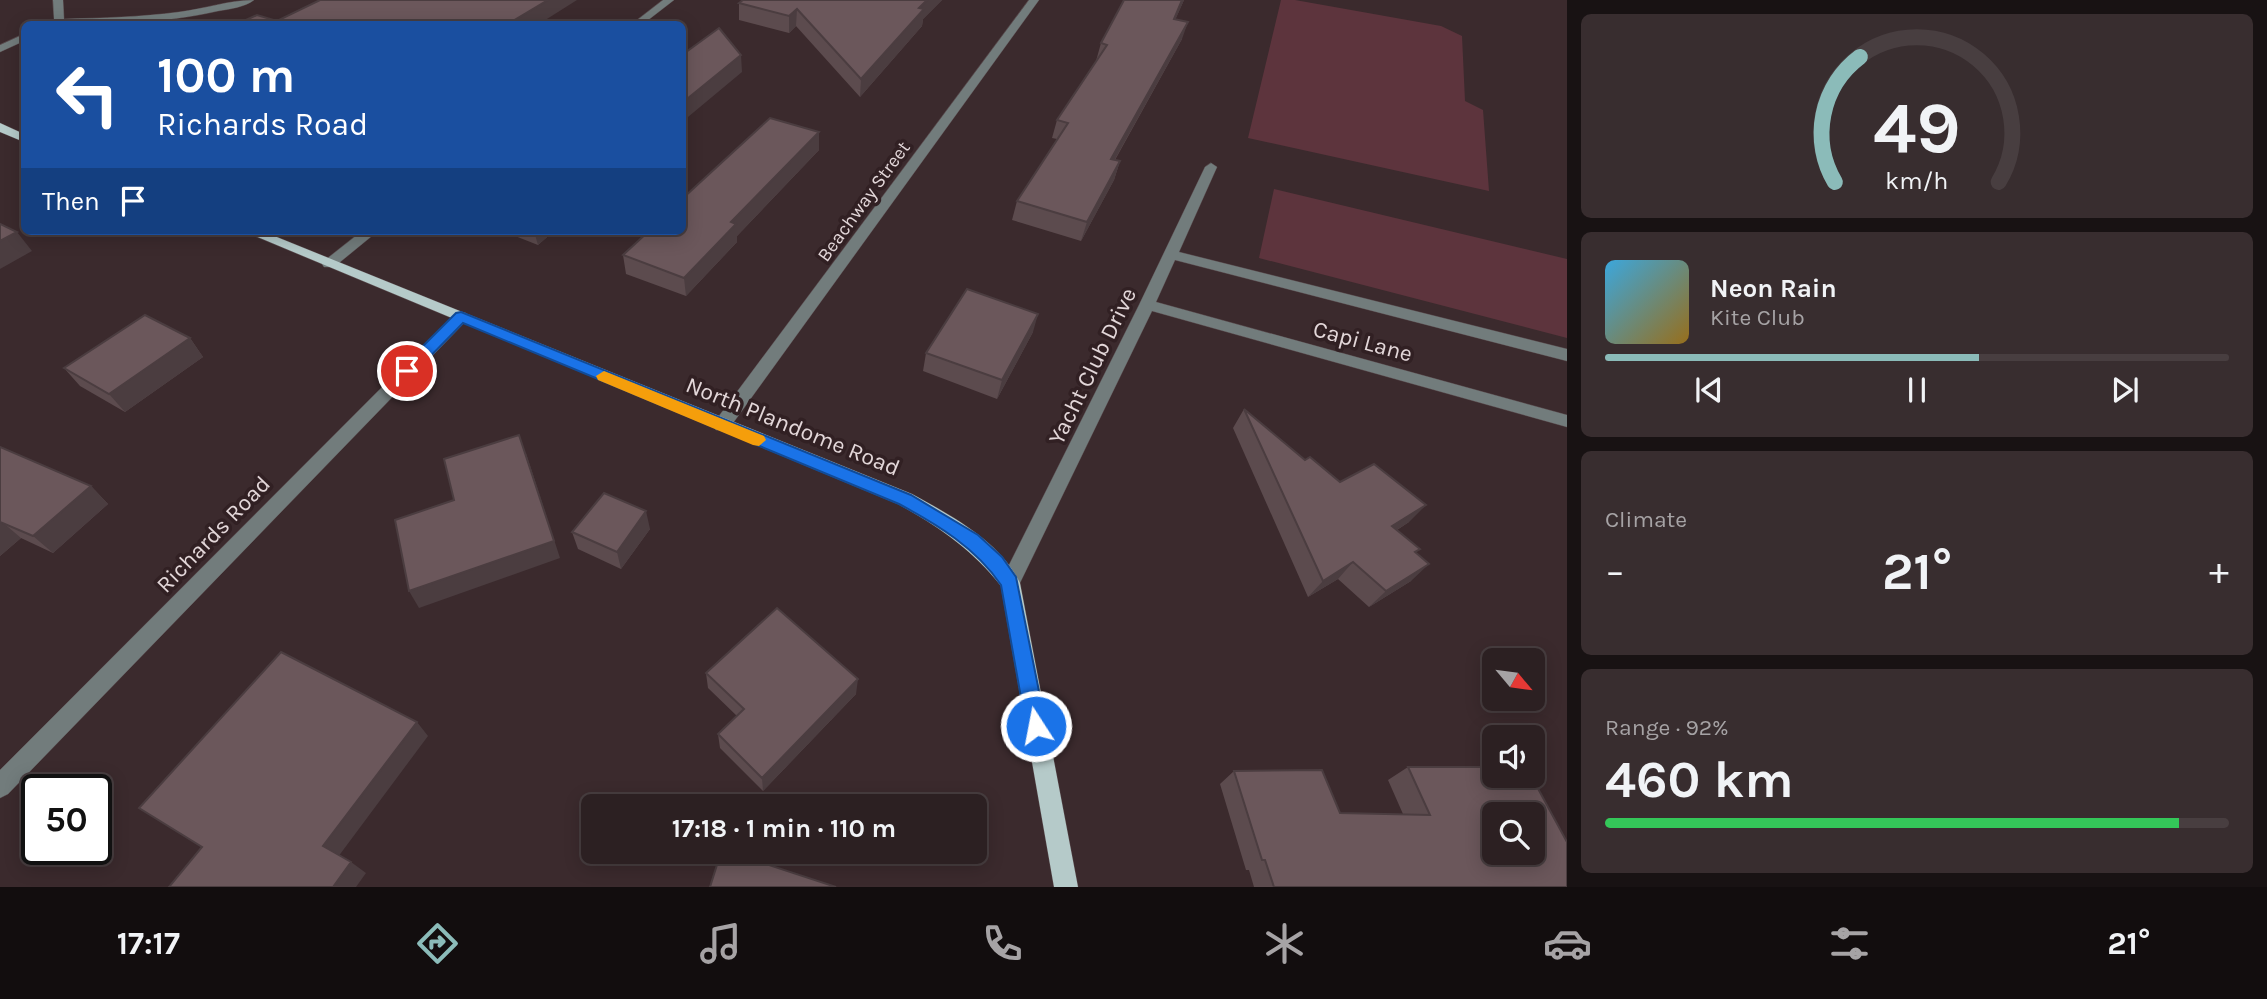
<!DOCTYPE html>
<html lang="en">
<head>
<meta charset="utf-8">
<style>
  :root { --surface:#2c2022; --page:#382d2f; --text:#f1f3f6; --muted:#a6a3a5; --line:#483e40; --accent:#8bbbb9 }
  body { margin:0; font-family:Karla,sans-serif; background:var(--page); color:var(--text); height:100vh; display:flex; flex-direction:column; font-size:26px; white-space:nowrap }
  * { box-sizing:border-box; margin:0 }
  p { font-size:23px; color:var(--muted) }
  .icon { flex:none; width:38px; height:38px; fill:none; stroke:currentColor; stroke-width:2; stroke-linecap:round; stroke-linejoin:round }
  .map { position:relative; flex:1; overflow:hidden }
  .details { display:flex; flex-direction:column; gap:14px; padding:14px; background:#181213; width:700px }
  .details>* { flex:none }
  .guide { position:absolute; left:21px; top:21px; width:665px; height:214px; border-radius:10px; box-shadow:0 4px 18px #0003,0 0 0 2px var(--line); background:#1a4fa0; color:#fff; overflow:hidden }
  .needle { width:46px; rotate:119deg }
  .tools { position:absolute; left:1482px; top:648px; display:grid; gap:14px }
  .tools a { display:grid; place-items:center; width:63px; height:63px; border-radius:10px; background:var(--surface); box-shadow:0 4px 18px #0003,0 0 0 2px var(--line); font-size:35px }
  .speed { position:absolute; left:21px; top:774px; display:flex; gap:14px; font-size:35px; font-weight:700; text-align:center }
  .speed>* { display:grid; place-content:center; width:91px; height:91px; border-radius:50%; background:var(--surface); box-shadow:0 4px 18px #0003,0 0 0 2px var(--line); line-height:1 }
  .speed .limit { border:4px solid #111; border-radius:10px; background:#fff; color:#111 }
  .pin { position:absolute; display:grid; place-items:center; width:60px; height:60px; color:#fff; margin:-30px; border:4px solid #fff; border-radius:50%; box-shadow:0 2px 7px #0007 }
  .me { position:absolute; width:77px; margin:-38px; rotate:349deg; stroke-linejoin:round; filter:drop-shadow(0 0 5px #0008) }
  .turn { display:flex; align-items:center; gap:24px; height:147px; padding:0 21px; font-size:32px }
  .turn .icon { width:91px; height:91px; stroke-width:2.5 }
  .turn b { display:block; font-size:49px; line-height:60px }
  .then { display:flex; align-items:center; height:66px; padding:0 21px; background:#0003; gap:14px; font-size:26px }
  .big { font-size:52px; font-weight:700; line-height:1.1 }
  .details .card { flex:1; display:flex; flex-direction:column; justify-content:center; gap:10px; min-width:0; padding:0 24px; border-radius:10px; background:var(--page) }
  .details .dial { align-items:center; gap:0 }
  .dial svg { height:182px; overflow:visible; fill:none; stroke:var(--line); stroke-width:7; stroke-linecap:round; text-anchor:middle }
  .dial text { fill:var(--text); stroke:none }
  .song { display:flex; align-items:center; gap:21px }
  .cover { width:84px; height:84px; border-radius:10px; background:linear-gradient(135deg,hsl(200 70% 55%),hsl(40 70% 35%)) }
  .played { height:7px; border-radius:4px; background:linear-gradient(90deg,var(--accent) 60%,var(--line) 60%) }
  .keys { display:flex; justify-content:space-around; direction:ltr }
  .heat { display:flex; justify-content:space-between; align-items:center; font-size:38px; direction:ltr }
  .charge { height:10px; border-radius:5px; background:linear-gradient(90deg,#34c759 92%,var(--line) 0) }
  .trip { position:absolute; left:581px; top:794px; width:406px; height:70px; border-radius:10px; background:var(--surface); box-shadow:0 4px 18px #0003,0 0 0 2px var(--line); font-weight:700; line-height:70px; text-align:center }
  .dock { display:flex; height:112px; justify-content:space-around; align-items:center; background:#120d0e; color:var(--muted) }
  .dock .icon { width:49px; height:49px }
  .dock .current { color:var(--accent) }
  .dock b { font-size:32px; color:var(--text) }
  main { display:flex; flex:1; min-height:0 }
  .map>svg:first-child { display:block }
  .green { fill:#5d343d }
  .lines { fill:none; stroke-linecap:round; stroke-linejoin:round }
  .minor-casing { stroke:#564649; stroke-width:1 }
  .major-casing { stroke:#564649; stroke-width:1 }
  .minor { fill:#727c7c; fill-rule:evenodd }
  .major { fill:#b5cac9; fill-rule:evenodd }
  .wall { fill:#5c4b4e }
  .shaded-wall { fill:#4b3d40 }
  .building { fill:#6b575b; stroke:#4b3d40; stroke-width:2; fill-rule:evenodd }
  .route { fill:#1a73e8; stroke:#114b97; stroke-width:2 }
  .slow { fill:#f59e0b }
  .labels { text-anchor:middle; stroke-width:7; stroke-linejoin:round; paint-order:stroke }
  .far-street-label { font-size:19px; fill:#e3d7d9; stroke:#312023 }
  .street-label { font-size:23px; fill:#e3d7d9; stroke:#312023 }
</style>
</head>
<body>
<main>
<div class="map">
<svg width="1567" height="887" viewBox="0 0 1567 887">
  <rect width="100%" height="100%" fill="#3b2a2d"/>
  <path class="green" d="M 1281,0 L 1295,0 L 1441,26 L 1462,36 L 1465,101 L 1483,110 L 1489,191 L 1248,138 Z
    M 1274,189 L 1567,259 L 1567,338 L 1259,258 Z"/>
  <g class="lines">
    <g class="minor-casing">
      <path id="minor" d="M 53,0 L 63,0 L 64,19 C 102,18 141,17 179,12 C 204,9 229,0 254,0 C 245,7 230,9 218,11 C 162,24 105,24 48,24 L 54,20 Z
        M 663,0 L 674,0 L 643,24 L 632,24 Z
        M 1029,0 L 1039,0 L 728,430 L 716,430 L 713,425 L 716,420 Z
        M 24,34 L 24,41 L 0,52 L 0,45 Z
        M 1211,163 L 1217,167 L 1179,252 L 1567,349 L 1567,361 L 1175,260 L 1156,302 L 1567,415 L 1567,427 L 1152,311 L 1017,589 L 1010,592 L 1003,589 L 1000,583 L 1139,305 L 1205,167 Z
        M 362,231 L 378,231 L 334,267 L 324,267 L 322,264 L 324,261 Z
        M 461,312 L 466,313 L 469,317 L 466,321 L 8,794 L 0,798 L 0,770 L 456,313 Z"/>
    </g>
    <g class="major-casing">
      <path id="major" d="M 0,123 L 24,134 L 24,142 L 0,132 Z
        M 243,231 L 262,231 L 912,494 C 950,515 1000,541 1020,583 L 1078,887 L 1054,887 L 1001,586 C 973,550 938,526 898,504 Z"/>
    </g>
    <use href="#minor" class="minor"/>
    <use href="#major" class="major"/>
  </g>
  <path class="wall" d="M 743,0 L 942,0 L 923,19 L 922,26 L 860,97 L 796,26 L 789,33 L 739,20 L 739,3 Z
    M 1124,0 L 1184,0 L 1175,20 L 1182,39 L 1115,160 L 1120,161 L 1114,180 L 1081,241 L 1012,220 L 1017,201 L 1057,139 L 1052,138 L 1057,120 L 1096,61 L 1101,43 Z
    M 819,132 L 819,150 L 737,236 L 737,242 L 686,296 L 626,274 L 623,255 Z
    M 502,231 L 554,231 L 538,245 Z
    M 1033,332 L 997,399 L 923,371 L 926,353 Z
    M 190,338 L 203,357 L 125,412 L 80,386 L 64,368 Z
    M 1244,409 L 1305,460 L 1340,482 L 1409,522 L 1397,530 L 1416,553 L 1411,581 L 1369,607 L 1338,579 L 1308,597 L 1233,428 Z
    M 0,447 L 91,486 L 108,504 L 53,553 L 21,538 L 0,556 Z
    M 650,529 L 621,569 L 578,549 L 572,532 Z
    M 706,673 L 856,694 L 763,791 L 720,748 L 718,734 L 737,716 L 708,688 Z
    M 1408,767 L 1495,783 L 1567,887 L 1254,887 L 1249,870 L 1246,870 L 1220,784 L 1234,771 L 1340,813 L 1403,814 L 1388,780 Z"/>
  <path class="shaded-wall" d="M 548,0 L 577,0 L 539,24 L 508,24 Z
    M 927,0 L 942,0 L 923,19 L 922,26 L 860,97 L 861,79 L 919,8 Z
    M 1182,0 L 1184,0 L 1168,36 L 1174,19 Z
    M 797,9 L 796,26 L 789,33 L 789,16 Z
    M 1188,22 L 1182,39 L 1105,177 L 1111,159 Z
    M 741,55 L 742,72 L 682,122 L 682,103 Z
    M 819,132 L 819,150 L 737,236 L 737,242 L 686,296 L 684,278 L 731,222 Z
    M 1120,161 L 1114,180 L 1081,241 L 1087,222 Z
    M 534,231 L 554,231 L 538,245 Z
    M 17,232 L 32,251 L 0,269 L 0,241 Z
    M 1038,314 L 1033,332 L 997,399 L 1002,380 Z
    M 190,338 L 203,357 L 125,412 L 109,394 Z
    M 526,453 L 560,558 L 419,608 L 409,591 Z
    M 91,486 L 108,504 L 53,553 L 33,536 Z
    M 1426,505 L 1409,522 L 1376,543 L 1392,526 Z
    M 646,511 L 650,529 L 621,569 L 617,552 Z
    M 1,521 L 21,538 L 0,556 L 0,522 Z
    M 1353,562 L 1338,579 L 1308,597 L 1323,581 Z
    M 1429,564 L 1411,581 L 1369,607 L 1386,591 Z
    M 858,679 L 856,694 L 763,791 L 762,778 Z
    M 417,722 L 428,736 L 338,857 L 323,846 Z
    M 351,862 L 366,873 L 356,887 L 333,887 Z"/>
  <path class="building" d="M 320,0 L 548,0 L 508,24 L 237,24 L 257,15 L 277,21 Z
    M 743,0 L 927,0 L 919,8 L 924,9 L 861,79 L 797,9 L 789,16 L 739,3 Z
    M 1124,0 L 1182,0 L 1174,19 L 1188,22 L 1111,159 L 1120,161 L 1087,222 L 1017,201 L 1068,123 L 1057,120 L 1107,45 L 1101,43 Z
    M 719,28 L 741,55 L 682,103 L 682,55 Z
    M 770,118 L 819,132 L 731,222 L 736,224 L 684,278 L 623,255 L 649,231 L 682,231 L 682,199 Z
    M 0,224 L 17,232 L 0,241 Z
    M 967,289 L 1038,314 L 1002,380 L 926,353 Z
    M 145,315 L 190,338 L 109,394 L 64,368 Z
    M 1244,409 L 1305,460 L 1310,457 L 1340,482 L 1374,464 L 1426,505 L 1392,526 L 1420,549 L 1415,552 L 1429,564 L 1386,591 L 1353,562 L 1323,581 Z
    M 519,435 L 554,541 L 409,591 L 395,520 L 454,500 L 444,459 Z
    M 0,447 L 91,486 L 33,536 L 0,522 Z
    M 604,493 L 646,511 L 617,552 L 572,532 Z
    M 777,608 L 858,679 L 762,778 L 718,734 L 744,709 L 706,673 Z
    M 281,652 L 417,722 L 323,846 L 351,862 L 333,887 L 169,887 L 202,847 L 139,808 Z
    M 1408,767 L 1488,767 L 1495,783 L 1535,783 L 1567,842 L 1567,887 L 1274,887 L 1265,860 L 1262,860 L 1234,771 L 1322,770 L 1340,813 L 1430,815 ZM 1494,814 L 1533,814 L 1533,852 L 1494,852 Z
    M 721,852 L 729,852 L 836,887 L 710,887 Z"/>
  <path class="route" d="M 461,312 L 911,495 L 978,535 L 1002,557 L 1016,577 L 1046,726 L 1043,733 L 1036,736 L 1029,733 L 1026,726 L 1001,585 C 976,548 938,525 899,504 L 463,323 L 412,375 L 402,375 L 399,371 L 402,367 L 456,313 Z"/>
  <path class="slow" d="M 604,371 L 764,436 L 766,440 L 759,446 L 753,445 L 598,380 L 596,376 Z"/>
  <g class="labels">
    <g class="far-street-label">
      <text transform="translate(863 201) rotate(-54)" y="7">Beachway Street</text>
    </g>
    <g class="street-label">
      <text transform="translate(1363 341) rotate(15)" y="8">Capi Lane</text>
      <text transform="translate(1092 366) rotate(-64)" y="8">Yacht Club Drive</text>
      <text transform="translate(793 426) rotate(22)" y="8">North Plandome Road</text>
      <text transform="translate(213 534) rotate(-46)" y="8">Richards Road</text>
    </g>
  </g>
</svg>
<div class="tools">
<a><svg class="needle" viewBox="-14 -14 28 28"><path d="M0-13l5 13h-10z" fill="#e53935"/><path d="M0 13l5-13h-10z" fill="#a6a3a5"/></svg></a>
<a><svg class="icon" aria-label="sound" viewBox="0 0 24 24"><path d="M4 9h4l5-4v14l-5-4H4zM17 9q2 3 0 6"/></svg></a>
<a><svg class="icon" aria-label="search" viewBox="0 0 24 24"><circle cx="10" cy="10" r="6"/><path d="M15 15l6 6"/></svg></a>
</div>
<div class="speed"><div class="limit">50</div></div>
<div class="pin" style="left:407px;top:371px;background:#d93025"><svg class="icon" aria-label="arrive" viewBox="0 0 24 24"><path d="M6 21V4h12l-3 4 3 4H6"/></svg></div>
<svg class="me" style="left:1036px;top:726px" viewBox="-20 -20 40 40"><circle r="17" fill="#1a73e8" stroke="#fff" stroke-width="3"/><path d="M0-11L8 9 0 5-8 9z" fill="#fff"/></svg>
<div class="trip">17:18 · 1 min · 110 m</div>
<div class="guide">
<div class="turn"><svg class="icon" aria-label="left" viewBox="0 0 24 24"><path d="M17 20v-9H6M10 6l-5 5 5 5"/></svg><div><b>100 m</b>Richards Road</div></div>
<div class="then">Then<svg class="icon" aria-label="arrive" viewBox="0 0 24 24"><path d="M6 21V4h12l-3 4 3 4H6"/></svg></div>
</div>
</div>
<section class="details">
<div class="card dial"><svg viewBox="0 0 100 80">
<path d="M14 69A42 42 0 1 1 86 69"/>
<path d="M14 69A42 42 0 0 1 25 14" stroke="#8bbbb9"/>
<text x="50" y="56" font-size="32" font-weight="700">49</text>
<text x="50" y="72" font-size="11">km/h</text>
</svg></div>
<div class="card">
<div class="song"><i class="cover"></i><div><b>Neon Rain</b><p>Kite Club</p></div></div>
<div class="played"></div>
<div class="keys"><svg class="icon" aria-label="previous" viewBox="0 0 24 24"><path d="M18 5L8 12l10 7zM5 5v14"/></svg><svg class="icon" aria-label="pause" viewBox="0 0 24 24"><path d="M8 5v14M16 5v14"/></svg><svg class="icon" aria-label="next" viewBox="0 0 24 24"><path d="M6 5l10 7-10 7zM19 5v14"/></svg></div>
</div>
<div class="card"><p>Climate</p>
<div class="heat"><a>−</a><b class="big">21°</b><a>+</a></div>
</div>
<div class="card"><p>Range · 92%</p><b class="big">460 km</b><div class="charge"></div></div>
</section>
</main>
<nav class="dock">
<b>17:17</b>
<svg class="icon current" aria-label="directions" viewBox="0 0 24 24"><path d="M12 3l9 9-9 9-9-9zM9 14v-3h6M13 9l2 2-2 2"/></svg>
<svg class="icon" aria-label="music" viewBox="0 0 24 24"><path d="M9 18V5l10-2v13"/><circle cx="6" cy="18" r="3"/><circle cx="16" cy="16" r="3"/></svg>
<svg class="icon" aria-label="phone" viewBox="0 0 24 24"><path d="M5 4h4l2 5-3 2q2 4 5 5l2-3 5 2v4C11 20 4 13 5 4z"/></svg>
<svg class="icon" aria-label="climate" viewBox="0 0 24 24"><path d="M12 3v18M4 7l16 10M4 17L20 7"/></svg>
<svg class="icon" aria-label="car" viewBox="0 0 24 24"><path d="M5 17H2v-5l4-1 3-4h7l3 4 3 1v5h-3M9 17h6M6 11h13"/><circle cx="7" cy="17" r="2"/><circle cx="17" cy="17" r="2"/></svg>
<svg class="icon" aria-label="filters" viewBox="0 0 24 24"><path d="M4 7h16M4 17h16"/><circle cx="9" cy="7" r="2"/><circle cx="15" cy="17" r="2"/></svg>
<b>21°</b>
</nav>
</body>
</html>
